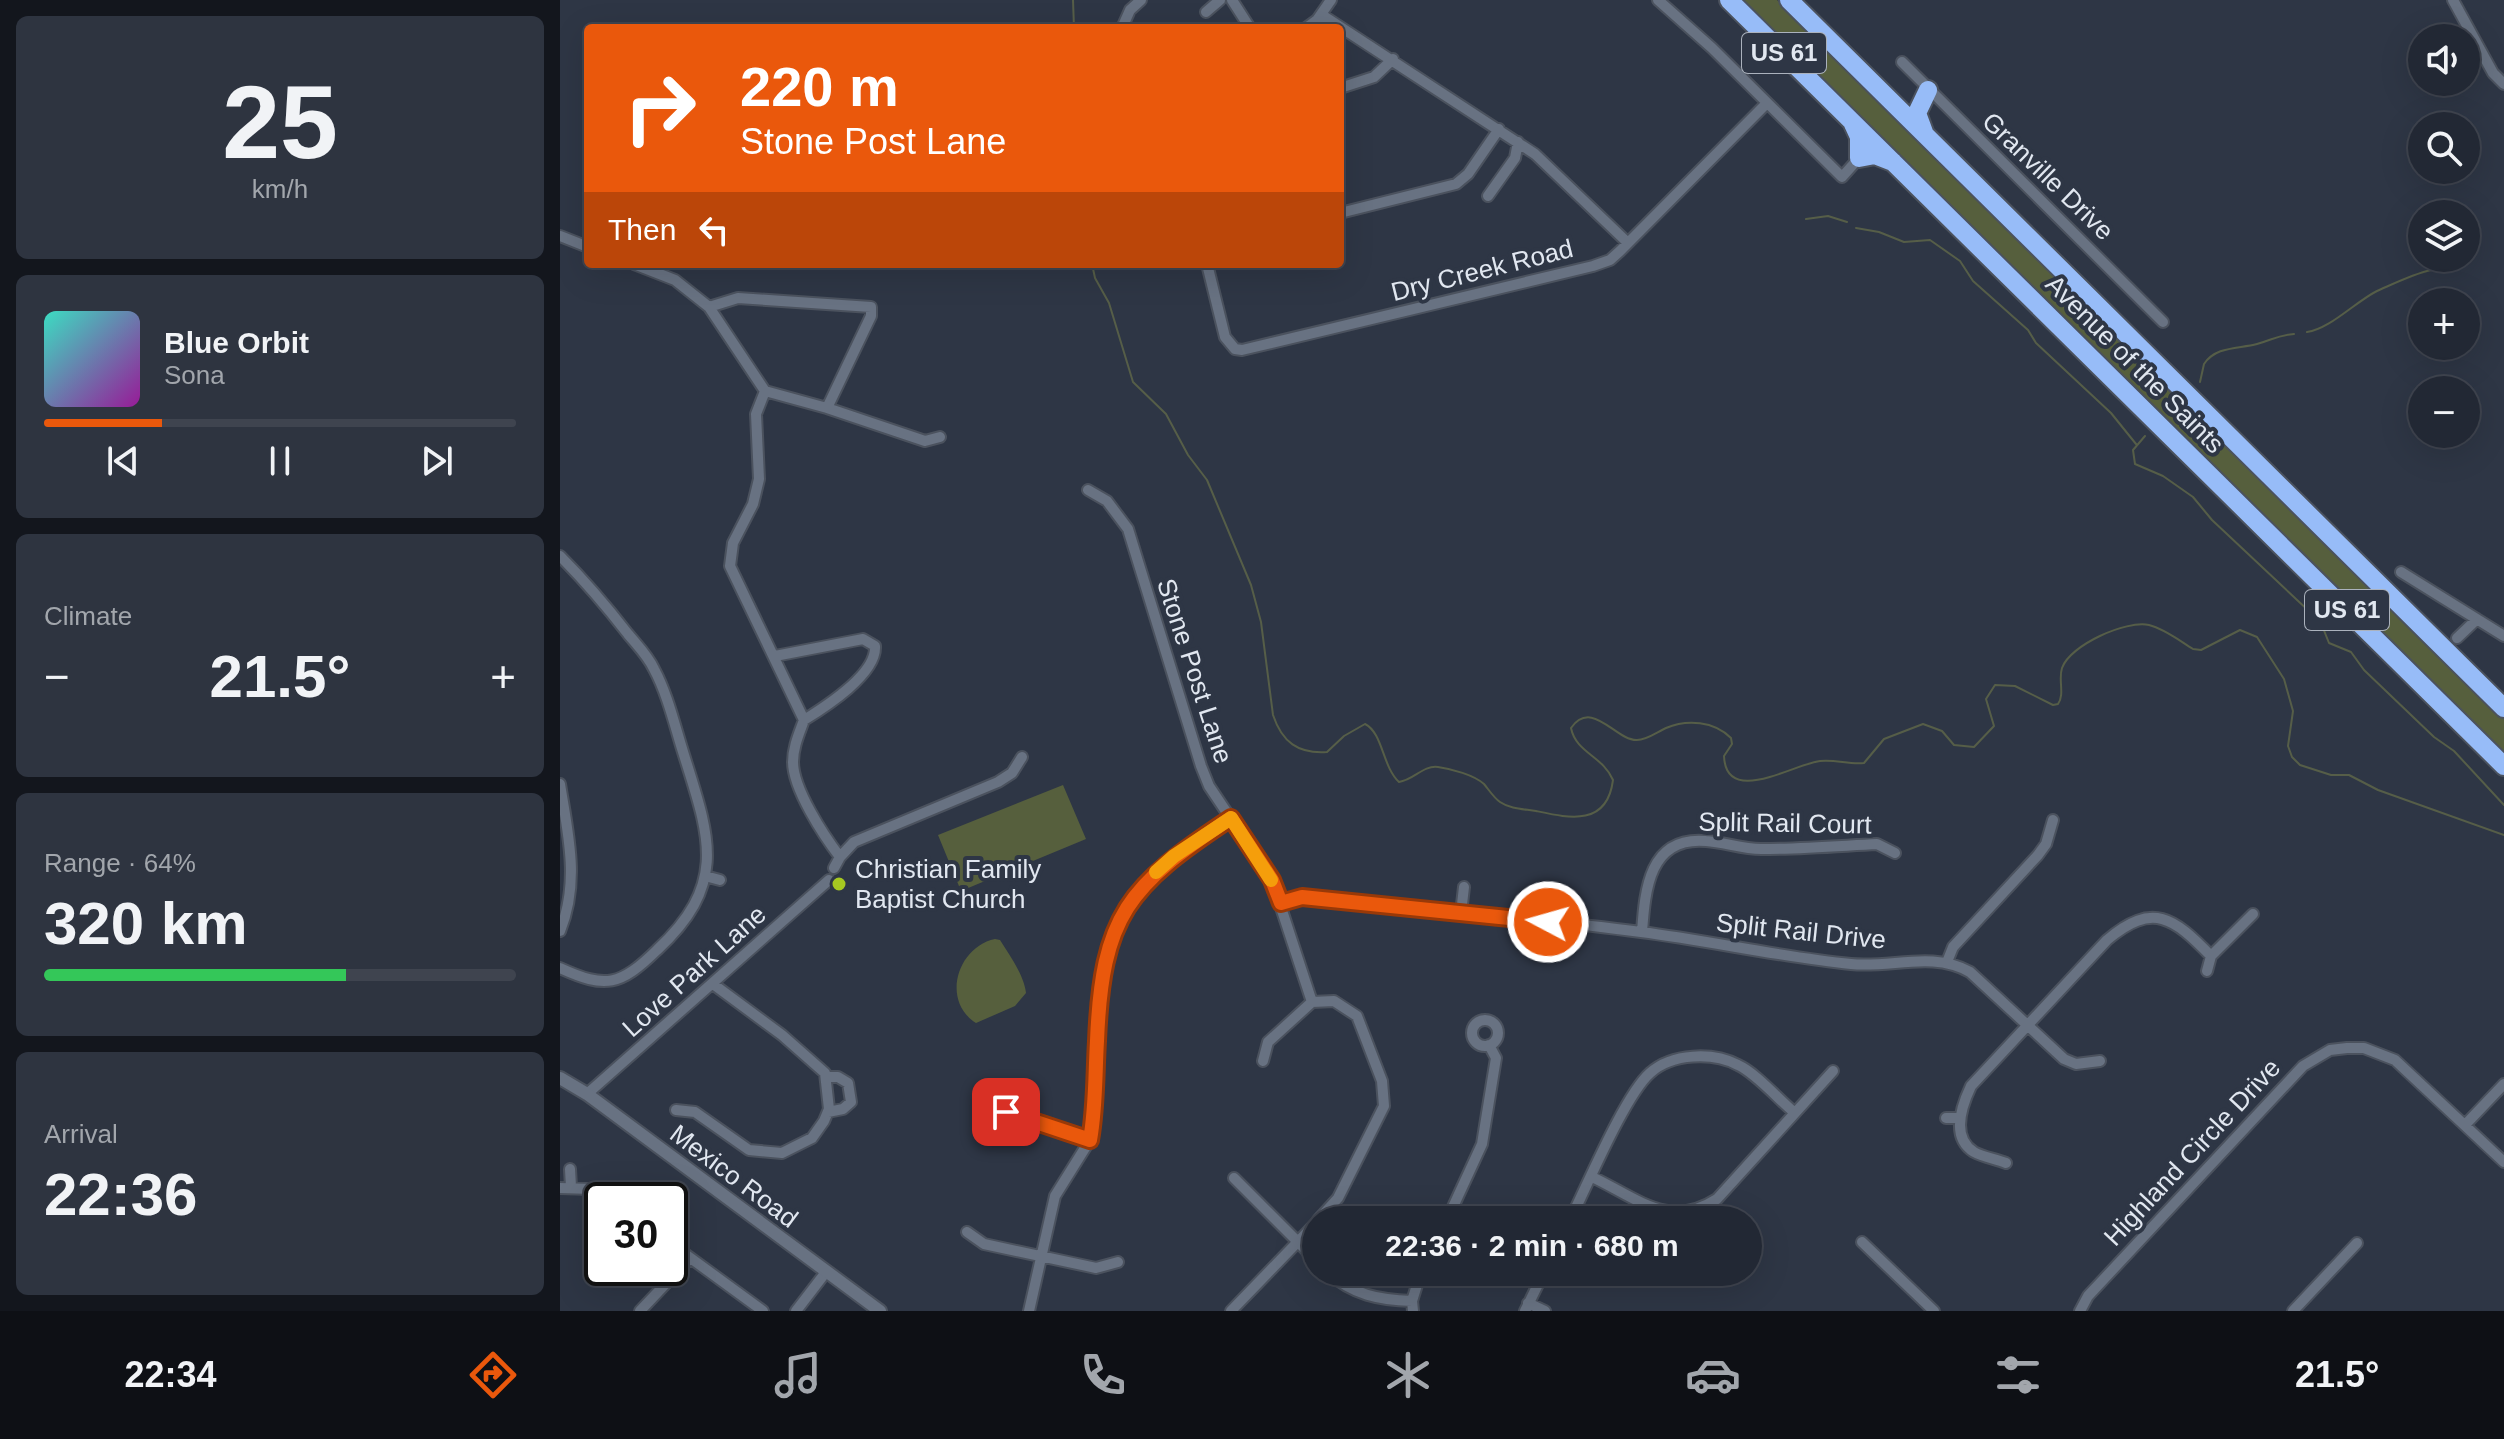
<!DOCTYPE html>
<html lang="en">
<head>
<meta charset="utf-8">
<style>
  :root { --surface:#222834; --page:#2e3440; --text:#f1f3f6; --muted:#a2a6ac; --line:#3f444f; --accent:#ea580c }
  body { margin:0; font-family:Helvetica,sans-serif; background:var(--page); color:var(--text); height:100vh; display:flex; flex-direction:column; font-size:30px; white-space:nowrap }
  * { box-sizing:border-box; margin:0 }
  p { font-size:26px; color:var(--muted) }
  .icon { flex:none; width:44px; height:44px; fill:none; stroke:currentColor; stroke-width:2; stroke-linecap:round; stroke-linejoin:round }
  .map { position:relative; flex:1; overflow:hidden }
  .drawer { display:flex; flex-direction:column; gap:16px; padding:16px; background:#13161d; width:560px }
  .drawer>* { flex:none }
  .banner { position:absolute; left:24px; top:24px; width:760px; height:244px; border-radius:8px; box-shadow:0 8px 32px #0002,0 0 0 2px var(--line); background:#ea580c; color:#fff; overflow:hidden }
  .controls { position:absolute; left:1848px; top:24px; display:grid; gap:16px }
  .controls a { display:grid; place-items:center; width:72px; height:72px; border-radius:50%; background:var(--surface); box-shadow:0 8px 32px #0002,0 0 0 2px var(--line); font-size:40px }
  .speed { position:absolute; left:24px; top:1182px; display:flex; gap:16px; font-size:40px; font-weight:700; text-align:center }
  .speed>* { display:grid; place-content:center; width:104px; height:104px; border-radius:50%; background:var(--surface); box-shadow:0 8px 32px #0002,0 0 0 2px var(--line); line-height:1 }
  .speed .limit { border:4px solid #111; border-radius:12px; background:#fff; color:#111 }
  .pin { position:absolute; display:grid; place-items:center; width:68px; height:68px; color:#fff; margin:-34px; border-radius:16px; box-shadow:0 4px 12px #0006 }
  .me { position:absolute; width:88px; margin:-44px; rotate:276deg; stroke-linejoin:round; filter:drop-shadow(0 0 6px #0008) }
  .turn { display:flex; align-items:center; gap:28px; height:168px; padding:0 24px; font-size:36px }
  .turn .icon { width:104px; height:104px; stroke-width:2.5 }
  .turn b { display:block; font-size:56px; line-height:68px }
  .then { display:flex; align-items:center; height:76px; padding:0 24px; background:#0003; gap:16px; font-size:30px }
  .big { font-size:60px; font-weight:600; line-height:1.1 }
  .drawer .tile { flex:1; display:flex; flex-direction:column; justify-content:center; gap:12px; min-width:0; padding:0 28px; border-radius:12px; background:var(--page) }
  .drawer .dial { align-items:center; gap:0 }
  .dial b { font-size:104px; line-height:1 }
  .song { display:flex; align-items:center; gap:24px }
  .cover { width:96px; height:96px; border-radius:12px; background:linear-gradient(135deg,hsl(170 70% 55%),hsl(300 70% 35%)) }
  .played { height:8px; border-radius:4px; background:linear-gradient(90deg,var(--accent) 25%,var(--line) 25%) }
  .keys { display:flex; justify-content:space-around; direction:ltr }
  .heat { display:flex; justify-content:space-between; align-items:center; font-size:44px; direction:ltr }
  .charge { height:12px; border-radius:6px; background:linear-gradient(90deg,#34c759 64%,var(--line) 0) }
  .trip { position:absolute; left:742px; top:1206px; width:460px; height:80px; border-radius:40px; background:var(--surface); box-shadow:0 8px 32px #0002,0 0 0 2px var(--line); font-weight:600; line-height:80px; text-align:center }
  .tabs { display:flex; height:128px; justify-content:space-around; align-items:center; background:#0e1015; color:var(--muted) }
  .tabs .icon { width:56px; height:56px }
  .tabs .current { color:var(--accent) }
  .tabs b { font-size:36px; color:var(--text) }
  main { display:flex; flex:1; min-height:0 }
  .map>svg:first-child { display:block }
  .green { fill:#565f3d }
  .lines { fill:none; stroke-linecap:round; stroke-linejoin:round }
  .stream { stroke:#565e48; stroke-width:2 }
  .minor-casing { stroke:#4b525e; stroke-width:14 }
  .tertiary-casing { stroke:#4b525e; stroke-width:16 }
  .motorway-casing { stroke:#4b525e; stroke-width:22 }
  .minor { stroke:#687282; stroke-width:10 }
  .tertiary { stroke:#687282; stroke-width:12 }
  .motorway { stroke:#97bcf8; stroke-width:18 }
  .route-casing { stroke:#983908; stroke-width:20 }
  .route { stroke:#ea580c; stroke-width:14 }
  .slow { stroke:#f59e0b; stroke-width:14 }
  .poi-dot { fill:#a6c821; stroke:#2e3645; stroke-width:3 }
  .labels { text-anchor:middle; stroke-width:8; stroke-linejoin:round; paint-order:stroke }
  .shield { fill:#2e3645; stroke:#abb2bd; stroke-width:2 }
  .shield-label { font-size:24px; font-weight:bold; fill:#e1e7f0 }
  .street-label { font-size:26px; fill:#e1e7f0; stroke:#2e3645 }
  .poi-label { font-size:26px; fill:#e1e7f0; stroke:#2e3645; text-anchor:start }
</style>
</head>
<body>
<main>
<section class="drawer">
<div class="tile dial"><b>25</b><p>km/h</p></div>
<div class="tile">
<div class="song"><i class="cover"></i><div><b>Blue Orbit</b><p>Sona</p></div></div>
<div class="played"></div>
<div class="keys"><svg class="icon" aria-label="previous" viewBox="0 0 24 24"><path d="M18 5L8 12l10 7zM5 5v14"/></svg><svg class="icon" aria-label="pause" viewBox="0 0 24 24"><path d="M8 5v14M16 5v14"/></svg><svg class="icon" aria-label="next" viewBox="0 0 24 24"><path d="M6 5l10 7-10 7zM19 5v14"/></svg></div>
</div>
<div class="tile"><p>Climate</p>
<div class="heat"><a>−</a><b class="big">21.5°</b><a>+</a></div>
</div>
<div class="tile"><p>Range · 64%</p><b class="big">320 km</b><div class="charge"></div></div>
<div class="tile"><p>Arrival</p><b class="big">22:36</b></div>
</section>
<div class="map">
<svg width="1944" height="1311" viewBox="0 0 1944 1311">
  <rect width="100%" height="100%" fill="#2e3645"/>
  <path class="green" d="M 1178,0 L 1217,0 L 1944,716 L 1944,758 Z
    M 503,785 L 526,839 L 401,891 L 378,835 Z
    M 435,939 L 440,940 C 450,956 464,975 466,993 L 455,1006 L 416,1023 C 381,1001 397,947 435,939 Z"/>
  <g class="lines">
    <path class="stream" d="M 513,0 L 514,28
      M 1246,219 L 1268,216 L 1287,222
      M 1296,228 L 1319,232 L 1344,242 L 1370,240 L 1400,261 L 1413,281 L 1468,330 L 1476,343 L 1551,413 L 1576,444
      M 1906,256 L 1918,243
      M 532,264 L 535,278 L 549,303 L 573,382 L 606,414 L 628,455 L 647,480 L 691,585 L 701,622 L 713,715 C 722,742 738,754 767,752 L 784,736 L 805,724 C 823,733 822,766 839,782 C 854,780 863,765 878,767 C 892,769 914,775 924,784 C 929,790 934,798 940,802 C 950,809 964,809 976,811 C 1009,818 1047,827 1053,780 C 1043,756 1016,753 1011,728 C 1032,698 1056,741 1077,740 C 1087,740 1097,732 1106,728 C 1127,719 1154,721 1171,738 L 1172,744 L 1164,756 C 1166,807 1234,764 1260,761 C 1275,759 1290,765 1304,763 L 1324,739 L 1363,724 L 1382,731 L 1394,745 L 1414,747 L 1434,726 L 1426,699 L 1435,685 L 1455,686 L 1493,705 L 1498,704 C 1505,694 1498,680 1502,668 C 1510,645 1566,620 1589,625 C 1605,629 1620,641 1633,649 L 1641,650 L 1680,630 L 1697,637 L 1724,679 L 1733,711 L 1728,746 L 1732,757 L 1740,765 L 1771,775 L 1789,775 L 1818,790 L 1944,835
      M 1747,332 C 1770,329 1795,302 1817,291 C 1833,284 1853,274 1871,270 C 1885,266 1893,271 1905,258
      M 1640,382 L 1644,364 C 1656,346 1678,349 1697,344 C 1712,340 1718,335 1734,334
      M 1585,436 L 1573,450 L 1575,464 L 1603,476 L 1633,497 L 1652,520 L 1751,613 L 1763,628 L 1769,643 L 1791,652 L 1804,670 L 1874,737 L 1894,751 L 1944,805"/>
    <g class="minor-casing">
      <path id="minor" d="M 672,0 L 690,28
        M 1098,0 L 1152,48 L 1282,177 L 1299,158
        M 1893,0 L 1933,73 L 1944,84
        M 646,12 L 660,0
        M 762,15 L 975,154 L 1068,243
        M 562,28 L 570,10 L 581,0
        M 746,28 L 757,20 L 771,0
        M 1342,62 L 1603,322
        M 780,88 L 814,77 L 833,59
        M 928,196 L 955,158 L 958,142
        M 780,213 L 896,184 L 908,174 L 939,129
        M 0,236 L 28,247
        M 74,264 L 115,280 L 149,307 L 205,391
        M 647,264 L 665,337 L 675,349 L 682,350 L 1033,266 L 1050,260 L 1060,251 L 1207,103
        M 149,307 L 178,298 L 311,307 L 311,316 L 267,408 L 205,391
        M 205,391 L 196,414 L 199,479 L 193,504 L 173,543 L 170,566 L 244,720 C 239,734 233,747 233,762 C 233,789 264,836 280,857
        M 267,408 L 365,441 L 380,437
        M 528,490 L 547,501 L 568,529 L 641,766 L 649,786 L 712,880 L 752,1002
        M 0,556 C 25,581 47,607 68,634 C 77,645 88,656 94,669 C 108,695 115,727 124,755 C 150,838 168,884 97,950 C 60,986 46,989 0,968
        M 1841,572 L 1944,636
        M 1897,638 L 1917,619
        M 215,656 L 303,639 L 315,646 C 317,674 265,707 244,720
        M 0,784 C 8,834 20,882 0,931
        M 274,868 L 280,857 L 294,842 L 438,782 L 452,773 L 462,757
        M 145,876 L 160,880
        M 721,903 L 742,897 C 855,908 969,917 1081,932 C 1151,941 1221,957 1291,964 C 1333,968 1372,951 1410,972 L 1504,1059 L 1516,1064 L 1540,1061
        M 901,913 L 904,887
        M 1082,932 C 1085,890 1089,836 1146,841 C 1164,842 1182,849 1201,849 C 1239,849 1278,846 1317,844 L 1335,853
        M 1387,962 L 1393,947 L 1478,855 L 1486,844 L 1493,820
        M 1647,971 L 1651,956
        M912 1033a13 13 0 1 1 26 0a13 13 0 1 1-26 0Z
        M 703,1061 L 708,1042 L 752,1002 L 774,1001 L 797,1016 L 822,1081 L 824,1106 L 778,1198 L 758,1220
        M 266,1077 L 278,1077 L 288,1083 L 291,1102 L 283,1109 L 268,1112
        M 27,1094 L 269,880
        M 421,1103 L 530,1140
        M 116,1110 L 135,1112 L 189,1150 L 222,1153 L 252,1138 L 264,1121 L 269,1109 L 265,1073 L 222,1035 L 153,984
        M 1386,1118 L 1400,1118
        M 1905,1125 L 1944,1084
        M 1446,1163 C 1436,1159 1423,1157 1414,1152 C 1390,1137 1402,1105 1411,1086 L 1547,940 C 1593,901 1614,918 1651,956 L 1693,914
        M 10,1169 L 11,1187
        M 1032,1177 C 1077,1198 1109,1230 1157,1199 L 1273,1071
        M 674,1178 L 756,1260
        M 0,1188 L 32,1189 L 52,1200
        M 887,1220 L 922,1144 L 936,1058 L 929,1045
        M 1010,1220 C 1027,1186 1065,1095 1090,1073 C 1112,1053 1153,1052 1178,1065 C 1196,1073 1219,1100 1235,1113
        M 407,1232 L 424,1244 L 536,1268 L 558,1262
        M 1302,1242 L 1374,1311
        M 110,1243 L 203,1311
        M 768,1272 C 792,1295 820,1300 852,1301
        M 968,1303 L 985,1311
        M 80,1311 L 130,1258
        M 236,1311 L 266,1272
        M 469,1311 L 495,1196 L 530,1140 L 540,982 L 549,944 L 564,913 L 585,883 L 614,856 L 671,818
        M 671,1311 L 756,1223
        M 853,1311 L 852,1301 L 861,1272
        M 965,1311 L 984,1272
        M 1520,1311 L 1528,1296 L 1743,1066 L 1770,1050 L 1787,1048 L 1804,1048 L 1835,1060 L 1944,1162
        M 1733,1311 L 1797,1243"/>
    </g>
    <g class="tertiary-casing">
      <path id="tertiary" d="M 0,1078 L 27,1094 L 320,1311"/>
    </g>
    <g class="motorway-casing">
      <path id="motorway" d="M 1169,0 L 1944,766
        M 1229,0 L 1944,708
        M 1293,124 L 1299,137 L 1299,158 L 1315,155 L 1333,162
        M 1364,132 L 1357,113 L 1368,90"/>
    </g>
    <use href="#minor" class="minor"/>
    <use href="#tertiary" class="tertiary"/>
    <use href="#motorway" class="motorway"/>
  </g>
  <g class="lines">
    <g class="route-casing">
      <path id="route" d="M 446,1112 L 530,1140 C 536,1107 535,1074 537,1041 C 542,915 568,886 671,818 L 712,880 L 721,903 L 742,897 L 988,922"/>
    </g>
    <use href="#route" class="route"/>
    <path class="slow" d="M 596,872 L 614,856 L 671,818 L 711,880"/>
  </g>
  <circle class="poi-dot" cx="279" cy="884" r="8"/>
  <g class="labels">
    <g class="shield">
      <rect x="1182" y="33" width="84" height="40" rx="6"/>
      <rect x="1745" y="590" width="84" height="40" rx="6"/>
    </g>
    <g class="shield-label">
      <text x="1224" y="61">US 61</text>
      <text x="1787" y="618">US 61</text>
    </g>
    <g class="street-label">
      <text transform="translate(1488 176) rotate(44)" y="9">Granville Drive</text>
      <text transform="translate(922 270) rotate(-14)" y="9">Dry Creek Road</text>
      <text transform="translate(1575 364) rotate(45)" y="9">Avenue of the Saints</text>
      <text transform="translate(635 671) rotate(72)" y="9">Stone Post Lane</text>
      <text transform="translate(1225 823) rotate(1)" y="9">Split Rail Court</text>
      <text transform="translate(1241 931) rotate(6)" y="9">Split Rail Drive</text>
      <text transform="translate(134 971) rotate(-42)" y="9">Love Park Lane</text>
      <text transform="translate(1632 1152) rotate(-47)" y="9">Highland Circle Drive</text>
      <text transform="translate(174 1176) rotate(37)" y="9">Mexico Road</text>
    </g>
    <g class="poi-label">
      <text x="295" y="878">Christian Family<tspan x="295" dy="30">Baptist Church</tspan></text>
    </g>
  </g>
</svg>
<div class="controls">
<a><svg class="icon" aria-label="sound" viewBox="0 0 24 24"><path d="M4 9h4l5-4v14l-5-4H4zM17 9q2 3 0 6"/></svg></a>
<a><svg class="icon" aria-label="search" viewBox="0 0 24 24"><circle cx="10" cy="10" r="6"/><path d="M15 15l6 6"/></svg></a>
<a><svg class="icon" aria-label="layers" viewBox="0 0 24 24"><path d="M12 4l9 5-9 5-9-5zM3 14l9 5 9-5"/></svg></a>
<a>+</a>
<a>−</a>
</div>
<div class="speed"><div class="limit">30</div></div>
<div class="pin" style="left:446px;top:1112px;background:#d93025"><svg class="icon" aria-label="arrive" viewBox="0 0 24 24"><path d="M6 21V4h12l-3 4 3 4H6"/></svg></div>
<svg class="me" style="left:988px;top:922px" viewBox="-20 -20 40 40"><circle r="17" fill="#ea580c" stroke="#fff" stroke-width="3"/><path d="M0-11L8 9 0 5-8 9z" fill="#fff"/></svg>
<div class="trip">22:36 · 2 min · 680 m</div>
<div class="banner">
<div class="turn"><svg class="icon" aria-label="right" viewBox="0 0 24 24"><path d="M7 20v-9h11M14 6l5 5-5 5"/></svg><div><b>220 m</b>Stone Post Lane</div></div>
<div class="then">Then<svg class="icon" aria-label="left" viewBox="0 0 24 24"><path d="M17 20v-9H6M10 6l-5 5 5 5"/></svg></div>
</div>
</div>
</main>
<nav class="tabs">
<b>22:34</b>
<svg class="icon current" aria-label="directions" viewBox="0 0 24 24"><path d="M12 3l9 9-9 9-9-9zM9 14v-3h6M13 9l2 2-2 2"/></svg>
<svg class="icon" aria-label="music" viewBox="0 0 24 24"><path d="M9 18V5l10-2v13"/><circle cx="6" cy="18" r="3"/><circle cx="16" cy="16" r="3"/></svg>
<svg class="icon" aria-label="phone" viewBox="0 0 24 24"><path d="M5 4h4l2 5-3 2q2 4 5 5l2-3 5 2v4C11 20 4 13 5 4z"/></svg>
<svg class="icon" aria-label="climate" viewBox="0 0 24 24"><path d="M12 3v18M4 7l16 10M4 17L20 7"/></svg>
<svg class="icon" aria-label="car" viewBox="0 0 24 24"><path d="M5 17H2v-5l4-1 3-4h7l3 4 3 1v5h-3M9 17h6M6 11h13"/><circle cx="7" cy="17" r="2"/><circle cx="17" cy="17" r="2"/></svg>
<svg class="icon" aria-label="filters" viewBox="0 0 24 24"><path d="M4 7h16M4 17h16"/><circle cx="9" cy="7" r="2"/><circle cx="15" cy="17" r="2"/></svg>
<b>21.5°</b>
</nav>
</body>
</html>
